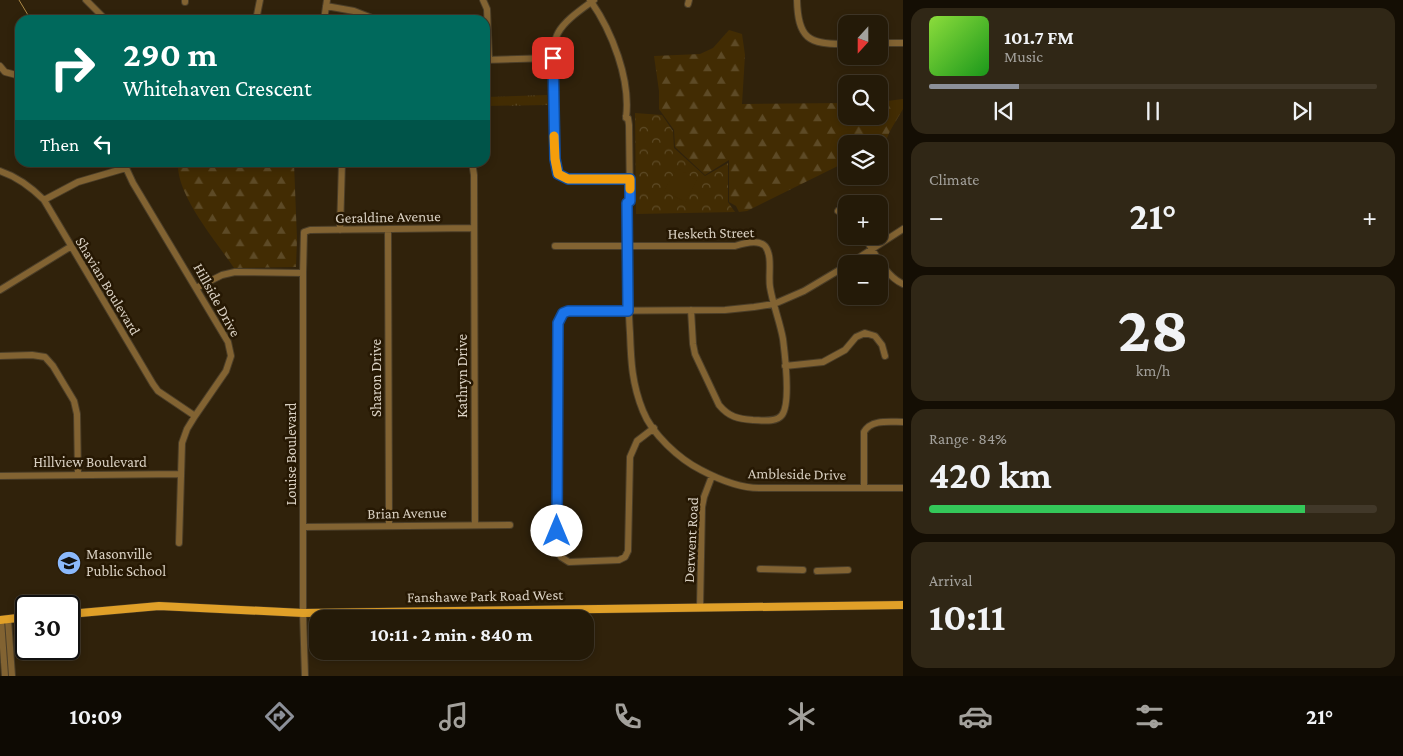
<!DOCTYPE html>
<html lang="en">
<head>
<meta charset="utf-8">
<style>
  :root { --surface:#241a08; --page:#302716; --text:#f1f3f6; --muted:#a3a19c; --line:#413829; --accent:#8c9099 }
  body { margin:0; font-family:"Crimson Pro",serif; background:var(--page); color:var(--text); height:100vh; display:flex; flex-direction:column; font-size:19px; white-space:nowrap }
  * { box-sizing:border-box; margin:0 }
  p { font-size:16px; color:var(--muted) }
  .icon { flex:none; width:28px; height:28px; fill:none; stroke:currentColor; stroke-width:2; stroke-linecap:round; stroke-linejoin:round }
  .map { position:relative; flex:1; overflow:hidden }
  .sheet { display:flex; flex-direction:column; gap:8px; padding:8px; background:#140e04; width:500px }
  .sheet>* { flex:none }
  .hud { position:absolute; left:15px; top:15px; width:475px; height:152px; border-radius:15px; box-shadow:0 2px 8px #0003,0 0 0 1px var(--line); background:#00695c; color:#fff; overflow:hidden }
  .needle { width:32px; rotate:201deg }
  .fabs { position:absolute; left:838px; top:15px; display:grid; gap:10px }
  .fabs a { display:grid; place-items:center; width:50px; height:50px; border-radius:10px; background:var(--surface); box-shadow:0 2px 8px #0003,0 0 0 1px var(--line); font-size:25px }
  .speed { position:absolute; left:15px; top:595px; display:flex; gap:10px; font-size:25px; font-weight:700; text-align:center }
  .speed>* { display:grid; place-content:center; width:65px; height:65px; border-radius:50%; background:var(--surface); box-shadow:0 2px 8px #0003,0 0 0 1px var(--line); line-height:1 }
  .speed .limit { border:2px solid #111; border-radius:8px; background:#fff; color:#111 }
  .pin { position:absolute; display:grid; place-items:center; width:42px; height:42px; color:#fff; margin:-21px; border-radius:10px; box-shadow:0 2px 8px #0006 }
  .me { position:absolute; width:55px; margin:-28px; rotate:0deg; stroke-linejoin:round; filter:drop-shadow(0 0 4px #0008) }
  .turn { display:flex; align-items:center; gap:18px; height:105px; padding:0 25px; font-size:22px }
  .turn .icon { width:65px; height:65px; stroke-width:2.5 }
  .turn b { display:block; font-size:35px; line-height:42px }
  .then { display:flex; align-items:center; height:48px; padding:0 25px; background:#0003; gap:10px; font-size:19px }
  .big { font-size:38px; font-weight:700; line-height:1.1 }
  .sheet .tile { flex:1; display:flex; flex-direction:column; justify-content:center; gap:8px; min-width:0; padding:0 18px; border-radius:15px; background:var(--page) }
  .sheet .dial { align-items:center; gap:0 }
  .dial b { font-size:65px; line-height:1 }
  .song { display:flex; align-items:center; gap:15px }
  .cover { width:60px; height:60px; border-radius:8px; background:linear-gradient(135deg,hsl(90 70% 55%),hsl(120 70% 35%)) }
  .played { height:5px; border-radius:2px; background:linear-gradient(90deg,var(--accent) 20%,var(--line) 20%) }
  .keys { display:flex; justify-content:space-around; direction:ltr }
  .heat { display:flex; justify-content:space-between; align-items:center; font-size:28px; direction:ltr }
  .charge { height:8px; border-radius:4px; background:linear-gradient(90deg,#34c759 84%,var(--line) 0) }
  .trip { position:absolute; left:309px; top:610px; width:285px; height:50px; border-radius:15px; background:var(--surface); box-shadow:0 2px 8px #0003,0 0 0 1px var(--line); font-weight:700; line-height:50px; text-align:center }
  .dock { display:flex; height:80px; justify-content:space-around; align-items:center; background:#0e0a03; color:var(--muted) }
  .dock .icon { width:35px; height:35px }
  .dock .on { color:var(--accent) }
  .dock b { font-size:22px; color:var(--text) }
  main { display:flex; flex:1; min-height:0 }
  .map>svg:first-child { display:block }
  .grass { fill:url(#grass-tufts) }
  .forest { fill:url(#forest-firs) }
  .park { fill:url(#park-crowns) }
  .pitch { fill:#422c03 }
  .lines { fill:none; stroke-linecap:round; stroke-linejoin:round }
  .stream { stroke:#ac8946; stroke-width:1 }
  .minor-casing { stroke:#4b3e28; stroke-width:8 }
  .major-casing { stroke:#4b3e28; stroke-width:9 }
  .minor { stroke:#826332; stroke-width:6 }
  .major { stroke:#e0a028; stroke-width:8 }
  .route-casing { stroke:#114b97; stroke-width:12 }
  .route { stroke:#1a73e8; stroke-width:9 }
  .slow { stroke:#f59e0b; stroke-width:9 }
  .labels { text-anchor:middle; stroke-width:5; stroke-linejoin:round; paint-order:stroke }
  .street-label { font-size:15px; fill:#d9d0c2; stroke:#261803 }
  .poi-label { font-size:15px; fill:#d9d0c2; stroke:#261803; text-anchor:start }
</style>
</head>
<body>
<main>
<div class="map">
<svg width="903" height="676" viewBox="0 0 903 676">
  <defs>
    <pattern id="grass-tufts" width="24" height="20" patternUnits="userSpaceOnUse" patternTransform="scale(1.25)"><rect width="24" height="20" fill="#422c03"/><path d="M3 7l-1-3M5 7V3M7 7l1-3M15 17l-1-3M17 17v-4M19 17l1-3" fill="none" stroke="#5d4a26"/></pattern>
    <pattern id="forest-firs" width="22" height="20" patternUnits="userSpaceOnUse" patternTransform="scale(1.25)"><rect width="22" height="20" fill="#422c03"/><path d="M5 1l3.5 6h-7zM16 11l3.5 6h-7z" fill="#5d4a26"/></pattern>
    <pattern id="park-crowns" width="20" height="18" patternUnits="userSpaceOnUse" patternTransform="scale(1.25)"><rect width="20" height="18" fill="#422c03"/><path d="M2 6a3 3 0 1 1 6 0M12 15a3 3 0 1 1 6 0" fill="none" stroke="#5d4a26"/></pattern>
  </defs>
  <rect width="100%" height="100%" fill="#30220b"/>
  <path class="grass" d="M 547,95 L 548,105 L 485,106 L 485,97 Z"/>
  <path class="forest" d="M 729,30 L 742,34 L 745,55 L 742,104 L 846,103 L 846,116 L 879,116 L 879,102 L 903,99 L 903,109 L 890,131 L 879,157 L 879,144 L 846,144 L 846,162 L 747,211 L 739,212 L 736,206 L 729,202 L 729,160 L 705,175 L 675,147 L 674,130 L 659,109 L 659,91 L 654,56 L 700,54 L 713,48 Z
    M 178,163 L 294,163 L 297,239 L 296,267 L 234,268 C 216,241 176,195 178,163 Z"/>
  <path class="park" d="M 635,113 L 662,115 L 673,131 L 674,148 L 705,176 L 728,163 L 728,202 L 735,212 L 636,214 Z"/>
  <path class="pitch" d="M 677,168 L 697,180 L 685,202 L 664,191 Z"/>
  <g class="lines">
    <path class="stream" d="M 19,0 L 31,20"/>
    <g class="minor-casing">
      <path id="minor" d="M 86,0 L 106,20
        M 483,0 L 487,9 L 489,60
        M 590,0 C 612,31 631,80 626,118
        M 594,0 C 582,9 565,20 558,33 C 548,50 554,135 555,159 L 558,174 L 567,179 L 630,179
        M 797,0 C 798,38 808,45 846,44
        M 185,2 L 185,0
        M 688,4 L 689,0
        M 326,6 L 354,11 L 377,20
        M 256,20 L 260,0
        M 324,20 L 327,0
        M 879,43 L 903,43
        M 485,60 L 553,58
        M 0,66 L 5,72 L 20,76
        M 626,116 L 628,118 L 629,125 L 630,201 L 627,203 C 628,246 627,290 630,333 C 631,362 632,384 643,411 C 652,434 679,459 701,470 C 718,479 738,488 759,488 L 903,488
        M 127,162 L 126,168 L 133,183 L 228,342 L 231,356 L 226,371 L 195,416 L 187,429 L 182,443 L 179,543
        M 472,162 L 474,175 L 475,525
        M 0,171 C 18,177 31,187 44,200 L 153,384 L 158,391 L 195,416
        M 44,200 L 78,182 L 126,168
        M 838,211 L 846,215
        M 388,229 L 389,526
        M 340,230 L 342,162
        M 864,236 C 875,253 885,276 903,284
        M 555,246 L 735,246 C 744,243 758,239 765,246 C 773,256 768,275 770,287 C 773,305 780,322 783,339 C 785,355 791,403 782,415 C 776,423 761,420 753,420 C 738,419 729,417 719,405 L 695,354 L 693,344 L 691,310
        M 849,264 L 903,229
        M 196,288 L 222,275 L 235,272 L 303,273
        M 0,290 L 70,247
        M 0,356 L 32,355 L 45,357 L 53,366 L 74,401 L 77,414 L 78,475
        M 785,366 L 823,362 L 845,350 L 856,337 L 865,333 L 875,336 L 882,345 L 885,356
        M 654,428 L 637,441 L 630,457 L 628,551 L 625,557 L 619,560 L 569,562 L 561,557 L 557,550 L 558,323 L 563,313 L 568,311 L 725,310 L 754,307 L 774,304 L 804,291 L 846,266
        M 0,476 L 181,474
        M 864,487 L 864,432 C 871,419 890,422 903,422
        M 304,527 L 510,525
        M 760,569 L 803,570
        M 817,571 L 848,570
        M 700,607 L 702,507 L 704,497 L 712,476
        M 8,619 L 12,676
        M 1,620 L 5,676
        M 305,676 L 303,613 L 303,273 L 304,232 L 310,230 L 473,228"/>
    </g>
    <g class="major-casing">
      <path id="major" d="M 69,614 L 159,606 L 303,613 L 903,605
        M 0,620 L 26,617"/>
    </g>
    <use href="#minor" class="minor"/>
    <use href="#major" class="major"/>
  </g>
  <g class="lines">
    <g class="route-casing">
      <path id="route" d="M 553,58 L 555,159 L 558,174 L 568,179 L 630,179 L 630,201 L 627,203 L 628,311 L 568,311 L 563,313 L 558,323 L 557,531"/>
    </g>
    <use href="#route" class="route"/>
    <path class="slow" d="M 554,136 L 555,159 L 558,174 L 568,179 L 630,179 L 630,189"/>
  </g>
  <defs>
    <g id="school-disc" transform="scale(1.25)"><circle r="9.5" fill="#8bb9fc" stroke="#261803"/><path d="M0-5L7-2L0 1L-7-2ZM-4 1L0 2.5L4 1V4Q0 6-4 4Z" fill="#111"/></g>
  </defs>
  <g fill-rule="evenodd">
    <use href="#school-disc" x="69" y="563"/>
  </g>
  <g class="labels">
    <g class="street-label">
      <text transform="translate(388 217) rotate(-1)" y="5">Geraldine Avenue</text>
      <text transform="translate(711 233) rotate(-1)" y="5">Hesketh Street</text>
      <text transform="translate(108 286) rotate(59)" y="5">Shavian Boulevard</text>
      <text transform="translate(217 300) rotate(61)" y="5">Hillside Drive</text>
      <text transform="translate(462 376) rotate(-90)" y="5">Kathryn Drive</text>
      <text transform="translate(376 378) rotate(-90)" y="5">Sharon Drive</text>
      <text transform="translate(291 454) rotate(-90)" y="5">Louise Boulevard</text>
      <text x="90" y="467">Hillview Boulevard</text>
      <text transform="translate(797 474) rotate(1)" y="5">Ambleside Drive</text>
      <text transform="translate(407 513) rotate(-1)" y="5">Brian Avenue</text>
      <text transform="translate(691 540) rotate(-87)" y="5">Derwent Road</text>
      <text transform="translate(485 596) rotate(-1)" y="5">Fanshawe Park Road West</text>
    </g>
    <g class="poi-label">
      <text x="86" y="559">Masonville<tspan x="86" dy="17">Public School</tspan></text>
    </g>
  </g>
</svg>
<div class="fabs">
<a><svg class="needle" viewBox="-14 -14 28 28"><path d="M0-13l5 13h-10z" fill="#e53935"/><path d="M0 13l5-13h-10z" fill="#a3a19c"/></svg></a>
<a><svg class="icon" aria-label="search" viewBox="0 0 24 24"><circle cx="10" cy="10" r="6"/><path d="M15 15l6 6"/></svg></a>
<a><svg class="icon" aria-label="layers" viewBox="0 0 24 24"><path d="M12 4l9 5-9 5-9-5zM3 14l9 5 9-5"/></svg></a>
<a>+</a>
<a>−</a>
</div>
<div class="speed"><div class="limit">30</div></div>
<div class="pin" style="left:553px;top:58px;background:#d93025"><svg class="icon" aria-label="arrive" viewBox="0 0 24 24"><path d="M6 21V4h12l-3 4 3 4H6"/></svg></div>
<svg class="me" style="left:557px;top:531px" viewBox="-20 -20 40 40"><circle r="19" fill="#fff"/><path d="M0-13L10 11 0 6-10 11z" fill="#1a73e8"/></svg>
<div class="trip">10:11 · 2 min · 840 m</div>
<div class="hud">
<div class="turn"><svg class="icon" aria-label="right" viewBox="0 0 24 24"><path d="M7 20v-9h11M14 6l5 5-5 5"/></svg><div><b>290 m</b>Whitehaven Crescent</div></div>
<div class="then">Then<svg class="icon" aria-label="left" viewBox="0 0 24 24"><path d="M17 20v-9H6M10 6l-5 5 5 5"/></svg></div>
</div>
</div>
<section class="sheet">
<div class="tile">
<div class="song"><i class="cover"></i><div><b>101.7 FM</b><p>Music</p></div></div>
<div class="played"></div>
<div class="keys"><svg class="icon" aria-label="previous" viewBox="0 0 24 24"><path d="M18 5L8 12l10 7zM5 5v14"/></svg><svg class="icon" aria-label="pause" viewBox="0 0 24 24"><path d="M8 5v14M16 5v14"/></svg><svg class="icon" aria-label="next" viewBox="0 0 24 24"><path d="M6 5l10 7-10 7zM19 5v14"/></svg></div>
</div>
<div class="tile"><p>Climate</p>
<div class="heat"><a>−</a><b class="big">21°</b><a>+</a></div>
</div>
<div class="tile dial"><b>28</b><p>km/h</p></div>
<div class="tile"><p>Range · 84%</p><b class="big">420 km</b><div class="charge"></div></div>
<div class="tile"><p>Arrival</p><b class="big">10:11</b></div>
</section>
</main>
<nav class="dock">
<b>10:09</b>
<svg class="icon on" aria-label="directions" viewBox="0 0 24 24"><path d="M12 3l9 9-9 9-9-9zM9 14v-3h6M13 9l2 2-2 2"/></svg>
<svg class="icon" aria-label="music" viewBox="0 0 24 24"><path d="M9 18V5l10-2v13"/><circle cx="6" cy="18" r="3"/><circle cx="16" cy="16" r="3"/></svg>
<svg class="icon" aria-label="phone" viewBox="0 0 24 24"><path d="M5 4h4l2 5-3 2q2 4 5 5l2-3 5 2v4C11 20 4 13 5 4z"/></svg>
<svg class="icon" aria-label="climate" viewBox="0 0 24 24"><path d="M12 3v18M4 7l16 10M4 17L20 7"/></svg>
<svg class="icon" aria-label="car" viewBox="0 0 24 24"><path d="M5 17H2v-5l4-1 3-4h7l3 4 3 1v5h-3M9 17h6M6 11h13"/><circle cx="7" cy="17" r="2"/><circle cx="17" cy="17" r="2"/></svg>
<svg class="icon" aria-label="filters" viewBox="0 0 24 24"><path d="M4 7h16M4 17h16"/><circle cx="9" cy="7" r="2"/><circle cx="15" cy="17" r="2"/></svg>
<b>21°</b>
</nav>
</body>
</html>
